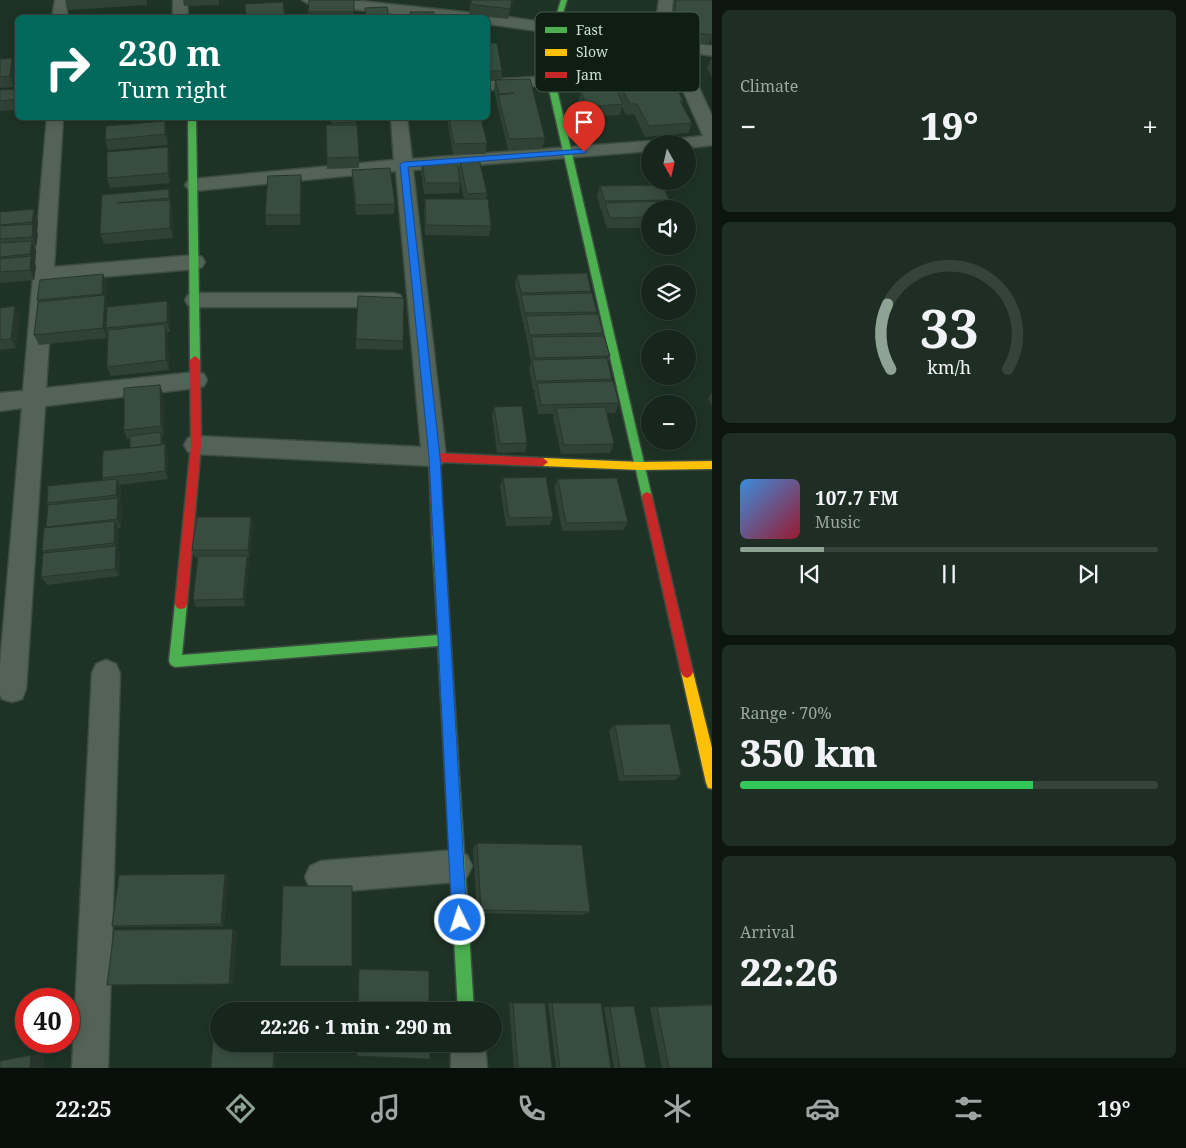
<!DOCTYPE html>
<html lang="en">
<head>
<meta charset="utf-8">
<style>
  :root { --surface:#16261c; --page:#1f2e25; --text:#f1f3f6; --muted:#9ea5a3; --line:#35433b; --accent:#8ea394 }
  body { margin:0; font-family:"Noto Serif",serif; background:var(--page); color:var(--text); height:100vh; display:flex; flex-direction:column; font-size:19px; white-space:nowrap }
  * { box-sizing:border-box; margin:0 }
  p { font-size:16px; color:var(--muted) }
  .icon { flex:none; width:28px; height:28px; fill:none; stroke:currentColor; stroke-width:2; stroke-linecap:round; stroke-linejoin:round }
  .map { position:relative; flex:1; overflow:hidden }
  .drawer { display:flex; flex-direction:column; gap:10px; padding:10px; background:#0c150f; width:474px }
  .drawer>* { flex:none }
  .guide { position:absolute; left:15px; top:15px; width:475px; height:105px; border-radius:8px; box-shadow:0 2px 12px #0003,0 0 0 1px var(--line); background:#00695c; color:#fff; overflow:hidden }
  .needle { width:32px; rotate:172deg }
  .controls { position:absolute; left:641px; top:135px; display:grid; gap:10px }
  .controls a { display:grid; place-items:center; width:55px; height:55px; border-radius:50%; background:var(--surface); box-shadow:0 2px 12px #0003,0 0 0 1px var(--line); font-size:25px }
  .speed { position:absolute; left:15px; top:988px; display:flex; gap:10px; font-size:25px; font-weight:700; text-align:center }
  .speed>* { display:grid; place-content:center; width:65px; height:65px; border-radius:50%; background:var(--surface); box-shadow:0 2px 12px #0003,0 0 0 1px var(--line); line-height:1 }
  .speed .limit { border:8px solid #d22; background:#fff; color:#111 }
  .pin { position:absolute; display:grid; place-items:center; width:42px; height:42px; color:#fff; margin:-51px -21px; border-radius:50% 50% 50% 0; rotate:-45deg; box-shadow:0 0 5px #0007 }
  .pin .icon { rotate:45deg }
  .me { position:absolute; width:55px; margin:-28px; rotate:356deg; stroke-linejoin:round; filter:drop-shadow(0 0 4px #0008) }
  .turn { display:flex; align-items:center; gap:18px; height:105px; padding:0 20px; font-size:22px }
  .turn .icon { width:65px; height:65px; stroke-width:2.5 }
  .turn b { display:block; font-size:35px; line-height:42px }
  .big { font-size:38px; font-weight:800; line-height:1.1 }
  .drawer .card { flex:1; display:flex; flex-direction:column; justify-content:center; gap:8px; min-width:0; padding:0 18px; border-radius:8px; background:var(--page) }
  .drawer .dial { align-items:center; gap:0 }
  .dial svg { height:130px; overflow:visible; fill:none; stroke:var(--line); stroke-width:7; stroke-linecap:round; text-anchor:middle }
  .dial text { fill:var(--text); stroke:none }
  .song { display:flex; align-items:center; gap:15px }
  .cover { width:60px; height:60px; border-radius:8px; background:linear-gradient(135deg,hsl(210 70% 55%),hsl(350 70% 35%)) }
  .played { height:5px; border-radius:2px; background:linear-gradient(90deg,var(--accent) 20%,var(--line) 20%) }
  .keys { display:flex; justify-content:space-around; direction:ltr }
  .heat { display:flex; justify-content:space-between; align-items:center; font-size:28px; direction:ltr }
  .charge { height:8px; border-radius:4px; background:linear-gradient(90deg,#34c759 70%,var(--line) 0) }
  .trip { position:absolute; left:210px; top:1002px; width:292px; height:50px; border-radius:25px; background:var(--surface); box-shadow:0 2px 12px #0003,0 0 0 1px var(--line); font-weight:800; line-height:50px; text-align:center }
  .tab-bar { display:flex; height:80px; justify-content:space-around; align-items:center; background:#090f0b; color:var(--muted) }
  .tab-bar .icon { width:35px; height:35px }
  .tab-bar .on { color:var(--accent) }
  .tab-bar b { font-size:22px; color:var(--text) }
  main { display:flex; flex:1; min-height:0 }
  .map>svg:first-child { display:block }
  .lines { fill:none; stroke-linecap:round; stroke-linejoin:round }
  .street-casing { stroke:#3c4d40; stroke-width:3 }
  .fast-casing { stroke:#3c4d40; stroke-width:3 }
  .slow-casing { stroke:#3c4d40; stroke-width:3 }
  .jam-casing { stroke:#3c4d40; stroke-width:3 }
  .street { fill:#546357; fill-rule:evenodd }
  .fast { fill:#4caf50; fill-rule:evenodd }
  .slow { fill:#ffc107; fill-rule:evenodd }
  .jam { fill:#c62828; fill-rule:evenodd }
  .wall { fill:#304236 }
  .shaded-wall { fill:#27362c }
  .building { fill:#384d3f; stroke:#27362c }
  .route { fill:#1a73e8; stroke:#114b97 }
  .key { fill:#0f1e13; stroke:#47584c; stroke-width:1 }
  .key-label { font-size:14px; fill:#cbe0d0 }
</style>
</head>
<body>
<main>
<div class="map">
<svg width="713" height="1068" viewBox="0 0 713 1068">
  <rect width="100%" height="100%" fill="#1e3325"/>
  <g class="lines">
    <g class="street-casing">
      <path id="street" d="M 55,0 L 65,0 L 68,18 L 52,18 Z
        M 173,0 L 187,0 L 188,18 L 173,18 Z
        M 302,0 L 350,0 L 474,13 L 481,18 L 428,18 L 309,4 Z
        M 659,0 L 673,0 L 669,40 L 713,46 L 713,56 L 682,51 L 713,118 L 713,145 L 688,148 L 688,144 L 663,144 L 666,140 L 703,136 L 665,49 L 488,24 L 488,18 L 482,18 L 488,14 L 654,38 Z
        M 551,76 L 559,81 L 557,84 L 488,90 L 488,80 Z
        M 47,118 L 63,118 L 54,267 L 195,255 L 202,257 L 205,262 L 202,267 L 195,269 L 53,281 L 46,388 L 196,372 L 204,374 L 207,380 L 204,386 L 196,388 L 45,406 L 26,689 L 22,699 L 12,702 L 2,699 L 0,694 L 0,665 L 22,408 L 0,411 L 0,393 L 23,391 Z
        M 391,118 L 407,118 L 412,159 L 650,141 L 657,144 L 650,144 L 650,151 L 413,170 L 446,457 L 442,464 L 434,466 L 196,454 L 188,452 L 184,445 L 188,438 L 196,436 L 421,447 L 396,171 L 194,191 L 188,189 L 185,185 L 188,181 L 194,179 L 394,160 Z
        M 195,293 L 393,293 L 400,295 L 403,300 L 400,305 L 393,307 L 195,307 L 188,305 L 185,300 L 188,295 Z
        M 106,660 L 116,664 L 120,673 L 108,1068 L 72,1068 L 92,673 L 96,664 Z
        M 456,850 L 467,855 L 472,866 L 467,877 L 456,882 L 321,893 L 310,888 L 305,877 L 310,866 L 321,861 Z
        M 451,1044 L 485,1044 L 487,1068 L 451,1068 Z"/>
    </g>
    <g class="fast-casing">
      <path id="fast" d="M 561,0 L 567,0 L 558,29 L 555,81 L 652,497 L 651,500 L 643,500 L 642,497 L 547,81 L 552,29 Z
        M 188,118 L 196,118 L 200,360 L 195,364 L 190,360 Z
        M 438,531 L 442,533 L 444,536 L 474,1011 L 458,1011 L 438,646 L 175,667 L 171,665 L 169,661 L 175,604 L 177,600 L 181,599 L 185,600 L 187,604 L 182,655 L 438,635 L 432,536 L 434,533 Z"/>
    </g>
    <g class="slow-casing">
      <path id="slow" d="M 543,458 L 640,462 L 713,461 L 713,469 L 640,470 L 543,466 L 538,462 Z
        M 687,666 L 691,668 L 693,672 L 713,752 L 713,789 L 708,788 L 706,783 L 681,672 L 683,668 Z"/>
    </g>
    <g class="jam-casing">
      <path id="jam" d="M 195,356 L 200,360 L 201,445 L 187,604 L 185,608 L 181,609 L 177,608 L 175,604 L 191,445 L 190,360 Z
        M 434,453 L 543,458 L 548,462 L 543,466 L 440,462 L 444,536 L 442,539 L 438,541 L 434,539 L 432,536 L 429,457 Z
        M 647,492 L 651,494 L 652,497 L 693,672 L 691,676 L 687,678 L 683,676 L 681,672 L 642,497 L 643,494 Z"/>
    </g>
    <use href="#street" class="street"/>
    <use href="#fast" class="fast"/>
    <use href="#slow" class="slow"/>
    <use href="#jam" class="jam"/>
  </g>
  <path class="wall" d="M 66,0 L 147,0 L 147,5 L 69,10 Z
    M 183,0 L 219,0 L 219,5 L 184,6 Z
    M 350,0 L 360,0 L 360,1 L 354,1 L 354,14 L 357,18 L 308,18 L 308,12 Z
    M 514,0 L 508,19 L 469,15 L 470,4 Z
    M 674,0 L 713,0 L 713,45 L 711,45 L 711,39 L 708,45 L 670,40 Z
    M 578,40 L 602,49 L 610,62 L 624,74 L 624,75 L 678,86 L 677,89 L 683,101 L 682,105 L 692,123 L 688,133 L 645,137 L 634,114 L 626,115 L 622,107 L 620,115 L 585,117 L 578,103 L 581,92 L 612,90 L 610,86 L 611,85 L 565,88 L 560,76 L 562,65 L 564,65 L 562,62 L 564,52 L 579,51 L 576,45 Z
    M 488,43 L 502,71 L 501,80 L 545,138 L 542,149 L 508,150 L 494,90 L 495,81 L 488,81 Z
    M 713,54 L 713,79 L 707,68 Z
    M 0,59 L 16,69 L 14,87 L 0,88 Z
    M 18,89 L 18,110 L 0,111 L 0,90 Z
    M 330,118 L 356,118 L 359,157 L 359,168 L 327,169 L 327,158 L 331,125 Z
    M 448,118 L 481,118 L 487,143 L 485,154 L 453,154 L 448,124 Z
    M 165,121 L 167,132 L 168,145 L 108,150 L 105,140 Z
    M 170,157 L 170,183 L 110,188 L 107,178 Z
    M 460,160 L 487,193 L 486,199 L 491,226 L 489,236 L 425,235 L 424,209 L 425,199 L 464,199 L 458,171 Z
    M 422,161 L 460,183 L 459,193 L 424,194 L 421,171 Z
    M 352,170 L 395,204 L 394,214 L 356,215 L 352,180 Z
    M 302,186 L 300,225 L 266,225 L 265,215 Z
    M 600,186 L 669,200 L 668,201 L 650,209 L 650,228 L 607,228 L 602,213 L 603,211 L 601,211 L 597,196 Z
    M 169,189 L 171,199 L 173,238 L 104,244 L 100,234 L 102,195 Z
    M 0,212 L 38,220 L 37,232 L 38,234 L 36,247 L 35,247 L 36,251 L 35,264 L 36,266 L 34,280 L 0,283 Z
    M 103,274 L 107,284 L 106,299 L 108,307 L 167,301 L 169,311 L 170,332 L 167,332 L 169,370 L 111,376 L 107,367 L 108,334 L 107,331 L 107,338 L 39,345 L 34,335 L 38,302 L 37,300 Z
    M 517,275 L 591,291 L 590,293 L 597,312 L 596,314 L 603,333 L 603,336 L 610,356 L 608,362 L 612,379 L 612,381 L 619,403 L 615,413 L 607,413 L 614,444 L 610,453 L 561,454 L 553,417 L 554,414 L 538,414 L 534,393 L 535,390 L 533,390 L 529,369 L 531,362 L 528,347 L 529,345 L 528,345 L 524,326 L 524,323 L 523,323 L 519,305 L 520,303 L 519,303 L 515,285 Z
    M 0,308 L 20,316 L 16,348 L 0,350 Z
    M 356,339 L 403,341 L 403,350 L 356,349 Z
    M 713,391 L 713,409 L 708,398 Z
    M 163,394 L 164,435 L 162,435 L 163,444 L 168,453 L 168,479 L 119,485 L 121,488 L 120,503 L 122,506 L 121,528 L 118,528 L 118,551 L 120,554 L 119,576 L 47,585 L 41,577 L 44,553 L 42,551 L 47,528 L 46,527 L 48,505 L 47,503 L 103,481 L 102,478 L 130,448 L 130,439 L 127,439 L 124,430 Z
    M 494,407 L 527,443 L 525,452 L 497,453 L 492,416 Z
    M 503,478 L 553,517 L 550,525 L 506,526 L 500,486 Z
    M 558,479 L 628,522 L 623,530 L 562,531 L 554,487 Z
    M 251,517 L 253,525 L 249,558 L 247,558 L 249,563 L 245,606 L 196,607 L 193,600 L 198,558 L 195,558 L 192,550 Z
    M 615,725 L 681,775 L 675,780 L 619,781 L 609,730 Z
    M 477,843 L 590,912 L 582,915 L 477,913 L 473,848 Z
    M 228,877 L 224,926 L 118,927 L 112,926 Z
    M 352,886 L 352,966 L 280,966 Z
    M 233,929 L 237,931 L 233,984 L 107,985 Z
    M 509,1003 L 545,1003 L 552,1068 L 514,1068 Z
    M 548,1003 L 601,1003 L 611,1068 L 556,1068 Z
    M 713,1004 L 713,1068 L 662,1068 L 650,1007 Z
    M 634,1006 L 646,1068 L 614,1068 L 604,1007 Z"/>
  <path class="shaded-wall" d="M 512,0 L 514,0 L 508,19 L 510,9 Z
    M 12,58 L 16,69 L 14,87 L 10,76 Z
    M 165,121 L 167,132 L 168,145 L 165,134 Z
    M 168,147 L 170,157 L 170,183 L 168,173 Z
    M 301,175 L 302,186 L 300,225 L 300,215 Z
    M 169,189 L 171,199 L 173,238 L 170,228 Z
    M 34,209 L 38,220 L 37,232 L 38,234 L 36,247 L 32,237 L 33,224 L 32,222 Z
    M 32,241 L 36,251 L 35,264 L 36,266 L 34,280 L 30,270 L 31,256 L 30,254 Z
    M 103,274 L 107,284 L 106,299 L 108,305 L 107,328 L 106,328 L 107,331 L 107,338 L 103,328 L 104,300 L 102,294 Z
    M 167,301 L 169,311 L 170,332 L 167,322 Z
    M 15,306 L 20,316 L 16,348 L 11,339 Z
    M 165,324 L 168,334 L 169,370 L 166,360 Z
    M 160,385 L 163,394 L 164,435 L 161,426 Z
    M 161,432 L 163,437 L 163,450 L 161,445 Z
    M 165,444 L 168,453 L 168,479 L 165,471 Z
    M 117,479 L 121,488 L 120,503 L 122,506 L 121,528 L 117,519 L 118,498 L 116,495 Z
    M 251,517 L 253,525 L 249,558 L 248,550 Z
    M 115,521 L 119,529 L 118,551 L 114,543 Z
    M 116,546 L 120,554 L 119,576 L 115,569 Z
    M 247,556 L 249,563 L 245,606 L 243,599 Z
    M 225,874 L 228,877 L 224,926 L 221,924 Z
    M 233,929 L 237,931 L 233,984 L 229,984 Z
    M 274,1044 L 276,1044 L 275,1068 L 273,1068 Z
    M 44,1053 L 44,1068 L 30,1068 L 31,1055 Z"/>
  <path class="building" d="M 309,0 L 354,0 L 354,12 L 308,12 Z
    M 472,0 L 512,0 L 510,9 L 470,4 Z
    M 676,0 L 713,0 L 713,35 L 673,30 Z
    M 283,2 L 285,17 L 246,18 L 245,4 Z
    M 387,7 L 389,18 L 366,18 L 365,8 Z
    M 410,12 L 434,12 L 434,18 L 411,18 Z
    M 356,14 L 357,18 L 313,18 L 313,17 Z
    M 488,43 L 497,43 L 502,71 L 488,71 Z
    M 12,58 L 10,76 L 0,77 L 0,59 Z
    M 530,79 L 545,138 L 509,139 L 498,95 L 514,93 L 499,94 L 495,80 Z
    M 676,87 L 683,101 L 680,101 L 692,123 L 649,126 L 637,104 L 630,104 L 623,91 Z
    M 18,89 L 18,99 L 0,101 L 0,90 Z
    M 616,90 L 623,104 L 587,107 L 581,92 Z
    M 330,118 L 356,118 L 356,122 L 331,123 Z
    M 449,118 L 481,118 L 487,143 L 454,144 Z
    M 165,121 L 165,134 L 105,140 L 106,126 Z
    M 326,125 L 357,125 L 359,157 L 327,158 Z
    M 168,147 L 168,173 L 107,178 L 107,152 Z
    M 479,159 L 487,193 L 467,194 L 460,160 Z
    M 457,160 L 460,183 L 425,183 L 422,161 Z
    M 390,168 L 395,204 L 356,205 L 352,170 Z
    M 301,175 L 300,215 L 265,215 L 268,176 Z
    M 663,185 L 669,200 L 605,201 L 600,186 Z
    M 169,189 L 169,198 L 117,203 L 170,200 L 170,228 L 100,234 L 102,195 Z
    M 425,199 L 488,199 L 491,226 L 426,225 Z
    M 670,201 L 672,209 L 650,209 L 650,217 L 610,218 L 605,203 Z
    M 34,209 L 32,222 L 0,225 L 0,212 Z
    M 33,224 L 32,237 L 0,239 L 0,226 Z
    M 32,241 L 30,254 L 0,257 L 0,243 Z
    M 31,256 L 30,270 L 0,272 L 0,259 Z
    M 587,273 L 591,291 L 521,293 L 517,275 Z
    M 103,274 L 102,294 L 37,300 L 40,280 Z
    M 592,293 L 597,312 L 525,313 L 521,295 Z
    M 105,295 L 103,328 L 34,335 L 38,302 Z
    M 358,296 L 404,298 L 403,341 L 356,339 Z
    M 167,301 L 167,322 L 106,328 L 107,307 Z
    M 15,306 L 11,339 L 0,340 L 0,308 Z
    M 598,314 L 603,333 L 530,335 L 526,316 Z
    M 165,324 L 166,360 L 107,367 L 108,330 Z
    M 604,336 L 610,356 L 535,358 L 531,337 Z
    M 607,358 L 612,379 L 536,381 L 532,360 Z
    M 613,381 L 619,403 L 541,405 L 537,383 Z
    M 160,385 L 161,426 L 124,430 L 124,388 Z
    M 522,406 L 527,443 L 500,444 L 494,407 Z
    M 605,407 L 614,444 L 564,445 L 556,408 Z
    M 161,432 L 161,445 L 130,448 L 130,436 Z
    M 165,444 L 165,471 L 102,478 L 103,451 Z
    M 546,477 L 553,517 L 509,518 L 503,478 Z
    M 617,478 L 628,522 L 566,523 L 558,479 Z
    M 117,479 L 116,495 L 47,503 L 48,486 Z
    M 118,498 L 117,519 L 46,527 L 48,505 Z
    M 197,517 L 251,517 L 248,550 L 192,550 Z
    M 115,521 L 114,543 L 42,551 L 44,528 Z
    M 116,546 L 115,569 L 41,577 L 43,553 Z
    M 198,556 L 247,556 L 243,599 L 193,600 Z
    M 670,724 L 681,775 L 624,776 L 615,725 Z
    M 477,843 L 582,845 L 590,912 L 481,910 Z
    M 225,874 L 221,924 L 112,926 L 119,875 Z
    M 283,886 L 352,886 L 352,966 L 280,966 Z
    M 233,929 L 229,984 L 107,985 L 114,930 Z
    M 359,969 L 429,971 L 429,1011 L 358,1011 Z
    M 513,1003 L 545,1003 L 552,1068 L 518,1068 Z
    M 552,1003 L 601,1003 L 611,1068 L 560,1068 Z
    M 713,1005 L 713,1068 L 669,1068 L 657,1007 Z
    M 634,1006 L 646,1068 L 620,1068 L 610,1007 Z
    M 214,1023 L 219,1023 L 219,1044 L 274,1044 L 273,1068 L 211,1068 Z
    M 358,1044 L 430,1044 L 430,1059 L 357,1056 Z
    M 31,1055 L 30,1068 L 0,1068 L 0,1061 Z"/>
  <path class="route" d="M 584,149 L 586,150 L 586,153 L 408,167 L 440,457 L 467,920 L 465,925 L 460,928 L 455,925 L 452,920 L 429,457 L 400,164 L 404,162 Z"/>
  <rect x="535" y="12" width="165" height="80" rx="8" class="key"/>
  <rect x="545" y="27" width="22" height="6" fill="#4caf50"/>
  <rect x="545" y="49" width="22" height="7" fill="#ffc107"/>
  <rect x="545" y="72" width="22" height="6" fill="#c62828"/>
  <g class="key-label">
    <text x="576" y="35">Fast</text>
    <text x="576" y="57">Slow</text>
    <text x="576" y="80">Jam</text>
  </g>
</svg>
<div class="controls">
<a><svg class="needle" viewBox="-14 -14 28 28"><path d="M0-13l5 13h-10z" fill="#e53935"/><path d="M0 13l5-13h-10z" fill="#9ea5a3"/></svg></a>
<a><svg class="icon" aria-label="sound" viewBox="0 0 24 24"><path d="M4 9h4l5-4v14l-5-4H4zM17 9q2 3 0 6"/></svg></a>
<a><svg class="icon" aria-label="layers" viewBox="0 0 24 24"><path d="M12 4l9 5-9 5-9-5zM3 14l9 5 9-5"/></svg></a>
<a>+</a>
<a>−</a>
</div>
<div class="speed"><div class="limit">40</div></div>
<div class="pin" style="left:584px;top:152px;background:#d93025"><svg class="icon" aria-label="arrive" viewBox="0 0 24 24"><path d="M6 21V4h12l-3 4 3 4H6"/></svg></div>
<svg class="me" style="left:460px;top:920px" viewBox="-20 -20 40 40"><circle r="17" fill="#1a73e8" stroke="#fff" stroke-width="3"/><path d="M0-11L8 9 0 5-8 9z" fill="#fff"/></svg>
<div class="trip">22:26 · 1 min · 290 m</div>
<div class="guide">
<div class="turn"><svg class="icon" aria-label="right" viewBox="0 0 24 24"><path d="M7 20v-9h11M14 6l5 5-5 5"/></svg><div><b>230 m</b>Turn right</div></div>
</div>
</div>
<section class="drawer">
<div class="card"><p>Climate</p>
<div class="heat"><a>−</a><b class="big">19°</b><a>+</a></div>
</div>
<div class="card dial"><svg viewBox="0 0 100 80">
<path d="M14 69A42 42 0 1 1 86 69"/>
<path d="M14 69A42 42 0 0 1 12 29" stroke="#8ea394"/>
<text x="50" y="56" font-size="32" font-weight="700">33</text>
<text x="50" y="72" font-size="11">km/h</text>
</svg></div>
<div class="card">
<div class="song"><i class="cover"></i><div><b>107.7 FM</b><p>Music</p></div></div>
<div class="played"></div>
<div class="keys"><svg class="icon" aria-label="previous" viewBox="0 0 24 24"><path d="M18 5L8 12l10 7zM5 5v14"/></svg><svg class="icon" aria-label="pause" viewBox="0 0 24 24"><path d="M8 5v14M16 5v14"/></svg><svg class="icon" aria-label="next" viewBox="0 0 24 24"><path d="M6 5l10 7-10 7zM19 5v14"/></svg></div>
</div>
<div class="card"><p>Range · 70%</p><b class="big">350 km</b><div class="charge"></div></div>
<div class="card"><p>Arrival</p><b class="big">22:26</b></div>
</section>
</main>
<nav class="tab-bar">
<b>22:25</b>
<svg class="icon on" aria-label="directions" viewBox="0 0 24 24"><path d="M12 3l9 9-9 9-9-9zM9 14v-3h6M13 9l2 2-2 2"/></svg>
<svg class="icon" aria-label="music" viewBox="0 0 24 24"><path d="M9 18V5l10-2v13"/><circle cx="6" cy="18" r="3"/><circle cx="16" cy="16" r="3"/></svg>
<svg class="icon" aria-label="phone" viewBox="0 0 24 24"><path d="M5 4h4l2 5-3 2q2 4 5 5l2-3 5 2v4C11 20 4 13 5 4z"/></svg>
<svg class="icon" aria-label="climate" viewBox="0 0 24 24"><path d="M12 3v18M4 7l16 10M4 17L20 7"/></svg>
<svg class="icon" aria-label="car" viewBox="0 0 24 24"><path d="M5 17H2v-5l4-1 3-4h7l3 4 3 1v5h-3M9 17h6M6 11h13"/><circle cx="7" cy="17" r="2"/><circle cx="17" cy="17" r="2"/></svg>
<svg class="icon" aria-label="filters" viewBox="0 0 24 24"><path d="M4 7h16M4 17h16"/><circle cx="9" cy="7" r="2"/><circle cx="15" cy="17" r="2"/></svg>
<b>19°</b>
</nav>
</body>
</html>
